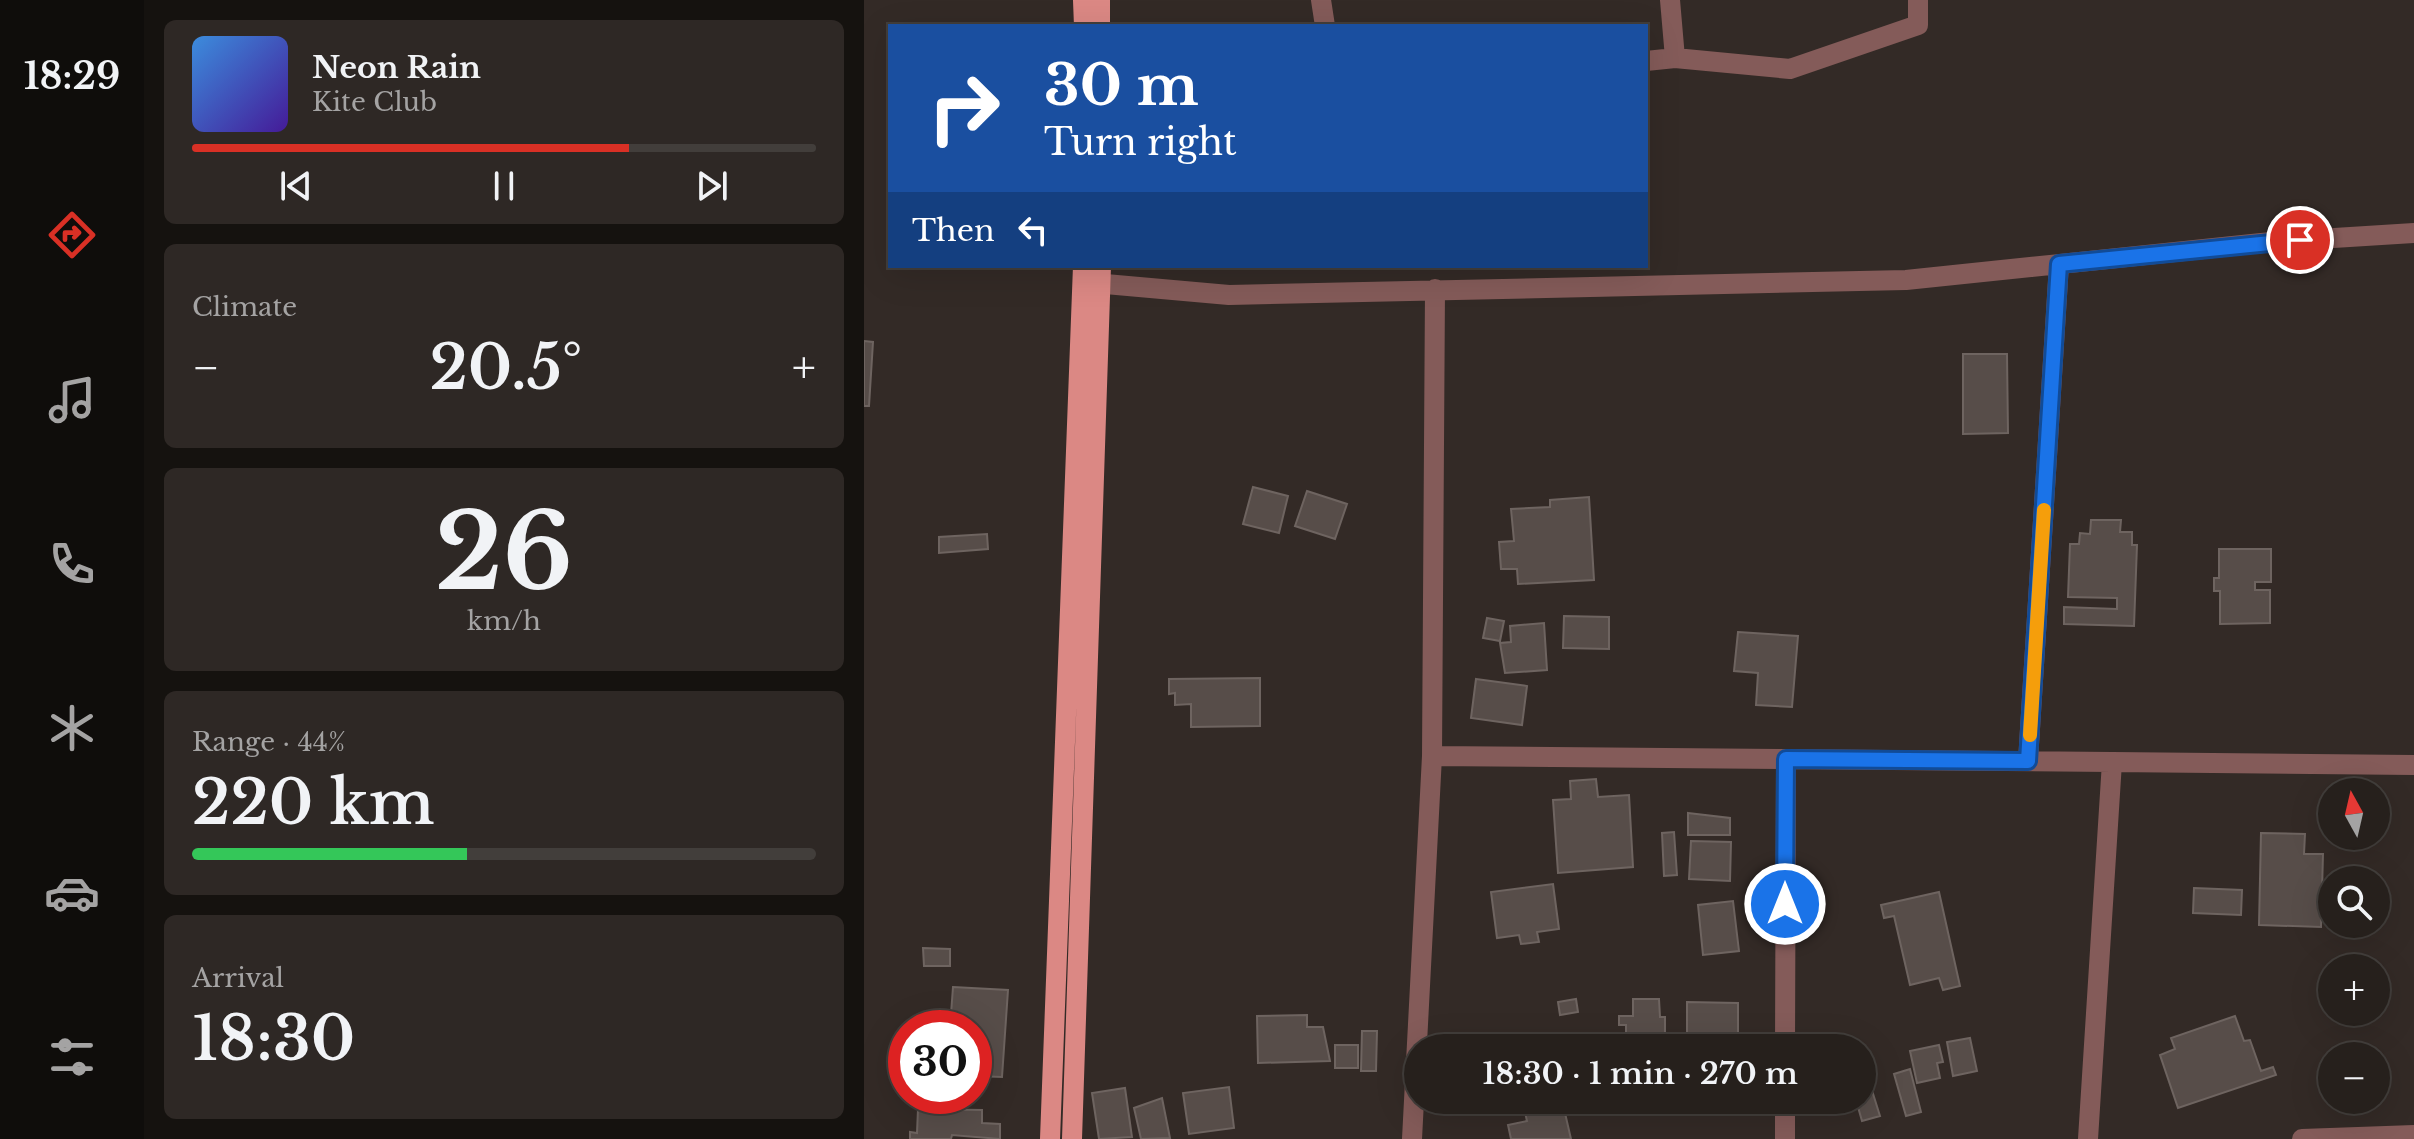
<!DOCTYPE html>
<html lang="en">
<head>
<meta charset="utf-8">
<style>
  :root { --surface:#26201c; --page:#2e2825; --text:#f1f3f6; --muted:#a4a3a3; --line:#423e3b; --accent:#d93025 }
  body { margin:0; font-family:"Libre Baskerville",serif; background:var(--page); color:var(--text); height:100vh; display:flex; flex-direction:column; font-size:30px; white-space:nowrap }
  * { box-sizing:border-box; margin:0 }
  p { font-size:26px; color:var(--muted) }
  .icon { flex:none; width:44px; height:44px; fill:none; stroke:currentColor; stroke-width:2; stroke-linecap:round; stroke-linejoin:round }
  .map { position:relative; flex:1; overflow:hidden }
  .panel { display:flex; flex-direction:column; gap:20px; padding:20px; background:#15120f; width:720px }
  .panel>* { flex:none }
  .hud { position:absolute; left:24px; top:24px; width:760px; height:244px; border-radius:0px; box-shadow:0 8px 32px #0002,0 0 0 2px var(--line); background:#1a4fa0; color:#fff; overflow:hidden }
  .needle { width:52px; rotate:352deg }
  .controls { position:absolute; left:1454px; top:778px; display:grid; gap:16px }
  .controls a { display:grid; place-items:center; width:72px; height:72px; border-radius:50%; background:var(--surface); box-shadow:0 8px 32px #0002,0 0 0 2px var(--line); font-size:40px }
  .speed { position:absolute; left:24px; top:1010px; display:flex; gap:16px; font-size:40px; font-weight:700; text-align:center }
  .speed>* { display:grid; place-content:center; width:104px; height:104px; border-radius:50%; background:var(--surface); box-shadow:0 8px 32px #0002,0 0 0 2px var(--line); line-height:1 }
  .speed .limit { border:12px solid #d22; background:#fff; color:#111 }
  .pin { position:absolute; display:grid; place-items:center; width:68px; height:68px; color:#fff; margin:-34px; border:4px solid #fff; border-radius:50%; box-shadow:0 2px 8px #0007 }
  .me { position:absolute; width:88px; margin:-44px; rotate:0deg; stroke-linejoin:round; filter:drop-shadow(0 0 6px #0008) }
  .turn { display:flex; align-items:center; gap:28px; height:168px; padding:0 24px; font-size:36px }
  .turn .icon { width:104px; height:104px; stroke-width:2.5 }
  .turn b { display:block; font-size:56px; line-height:68px }
  .then { display:flex; align-items:center; height:76px; padding:0 24px; background:#0003; gap:16px; font-size:30px }
  .big { font-size:60px; font-weight:600; line-height:1.1 }
  .panel .widget { flex:1; display:flex; flex-direction:column; justify-content:center; gap:12px; min-width:0; padding:0 28px; border-radius:12px; background:var(--page) }
  .panel .dial { align-items:center; gap:0 }
  .dial b { font-size:104px; line-height:1 }
  .song { display:flex; align-items:center; gap:24px }
  .cover { width:96px; height:96px; border-radius:12px; background:linear-gradient(135deg,hsl(210 70% 55%),hsl(260 70% 35%)) }
  .played { height:8px; border-radius:4px; background:linear-gradient(90deg,var(--accent) 70%,var(--line) 70%) }
  .keys { display:flex; justify-content:space-around; direction:ltr }
  .heat { display:flex; justify-content:space-between; align-items:center; font-size:44px; direction:ltr }
  .charge { height:12px; border-radius:6px; background:linear-gradient(90deg,#34c759 44%,var(--line) 0) }
  .trip { position:absolute; left:540px; top:1034px; width:472px; height:80px; border-radius:40px; background:var(--surface); box-shadow:0 8px 32px #0002,0 0 0 2px var(--line); font-weight:600; line-height:80px; text-align:center }
  main { display:flex; flex:1; min-height:0 }
  .tab-bar { display:flex; flex-direction:column; width:144px; justify-content:space-around; align-items:center; background:#0f0d0b; color:var(--muted) }
  .tab-bar .icon { width:56px; height:56px }
  .tab-bar .active { color:var(--accent) }
  .tab-bar b { font-size:36px; color:var(--text) }
  .map>svg:first-child { display:block }
  .building { fill:#574d49; stroke:#6e6460; stroke-width:2 }
  .lines { fill:none; stroke-linecap:round; stroke-linejoin:round }
  .minor { stroke:#845b59; stroke-width:20 }
  .major { stroke:#db8884; stroke-width:20 }
  .route-casing { stroke:#114b97; stroke-width:20 }
  .route { stroke:#1a73e8; stroke-width:14 }
  .slow { stroke:#f59e0b; stroke-width:14 }
</style>
</head>
<body>
<main>
<nav class="tab-bar">
<b>18:29</b>
<svg class="icon active" aria-label="directions" viewBox="0 0 24 24"><path d="M12 3l9 9-9 9-9-9zM9 14v-3h6M13 9l2 2-2 2"/></svg>
<svg class="icon" aria-label="music" viewBox="0 0 24 24"><path d="M9 18V5l10-2v13"/><circle cx="6" cy="18" r="3"/><circle cx="16" cy="16" r="3"/></svg>
<svg class="icon" aria-label="phone" viewBox="0 0 24 24"><path d="M5 4h4l2 5-3 2q2 4 5 5l2-3 5 2v4C11 20 4 13 5 4z"/></svg>
<svg class="icon" aria-label="climate" viewBox="0 0 24 24"><path d="M12 3v18M4 7l16 10M4 17L20 7"/></svg>
<svg class="icon" aria-label="car" viewBox="0 0 24 24"><path d="M5 17H2v-5l4-1 3-4h7l3 4 3 1v5h-3M9 17h6M6 11h13"/><circle cx="7" cy="17" r="2"/><circle cx="17" cy="17" r="2"/></svg>
<svg class="icon" aria-label="filters" viewBox="0 0 24 24"><path d="M4 7h16M4 17h16"/><circle cx="9" cy="7" r="2"/><circle cx="15" cy="17" r="2"/></svg>
</nav>
<section class="panel">
<div class="widget">
<div class="song"><i class="cover"></i><div><b>Neon Rain</b><p>Kite Club</p></div></div>
<div class="played"></div>
<div class="keys"><svg class="icon" aria-label="previous" viewBox="0 0 24 24"><path d="M18 5L8 12l10 7zM5 5v14"/></svg><svg class="icon" aria-label="pause" viewBox="0 0 24 24"><path d="M8 5v14M16 5v14"/></svg><svg class="icon" aria-label="next" viewBox="0 0 24 24"><path d="M6 5l10 7-10 7zM19 5v14"/></svg></div>
</div>
<div class="widget"><p>Climate</p>
<div class="heat"><a>−</a><b class="big">20.5°</b><a>+</a></div>
</div>
<div class="widget dial"><b>26</b><p>km/h</p></div>
<div class="widget"><p>Range · 44%</p><b class="big">220 km</b><div class="charge"></div></div>
<div class="widget"><p>Arrival</p><b class="big">18:30</b></div>
</section>
<div class="map">
<svg width="1550" height="1139" viewBox="0 0 1550 1139">
  <rect width="100%" height="100%" fill="#332a26"/>
  <path class="building" d="M 0,341 L 9,342 L 5,406 L 0,406 Z
    M 1099,354 L 1143,354 L 1144,433 L 1099,434 Z
    M 389,487 L 424,496 L 415,533 L 379,524 Z
    M 443,491 L 483,504 L 471,539 L 431,526 Z
    M 725,497 L 730,580 L 654,584 L 653,569 L 637,569 L 635,542 L 650,541 L 647,509 L 686,507 L 686,500 Z
    M 1227,520 L 1257,520 L 1256,532 L 1268,532 L 1268,545 L 1273,545 L 1270,626 L 1200,624 L 1200,607 L 1253,609 L 1253,598 L 1204,597 L 1206,544 L 1215,544 L 1216,533 L 1226,534 Z
    M 123,534 L 124,549 L 75,553 L 75,537 Z
    M 1355,549 L 1407,549 L 1407,582 L 1391,582 L 1391,590 L 1406,590 L 1406,623 L 1356,624 L 1356,591 L 1350,591 L 1350,578 L 1355,578 Z
    M 700,616 L 745,617 L 745,649 L 699,648 Z
    M 623,618 L 640,621 L 636,641 L 619,638 Z
    M 680,623 L 683,670 L 641,673 L 636,643 L 647,642 L 646,626 Z
    M 874,632 L 934,636 L 928,707 L 892,705 L 894,673 L 870,671 Z
    M 396,678 L 396,726 L 327,727 L 327,704 L 311,705 L 311,693 L 305,694 L 305,679 Z
    M 612,679 L 663,686 L 658,725 L 607,718 Z
    M 732,779 L 734,797 L 765,795 L 769,867 L 694,873 L 689,800 L 707,799 L 706,781 Z
    M 824,813 L 866,818 L 866,835 L 824,835 Z
    M 810,832 L 813,875 L 800,876 L 798,833 Z
    M 1397,833 L 1441,834 L 1440,854 L 1459,854 L 1457,927 L 1395,925 Z
    M 827,841 L 867,842 L 866,881 L 825,879 Z
    M 689,884 L 695,929 L 673,932 L 675,942 L 657,944 L 655,935 L 633,938 L 627,892 Z
    M 1330,888 L 1378,890 L 1377,915 L 1329,913 Z
    M 1075,892 L 1096,986 L 1079,990 L 1075,978 L 1046,985 L 1030,916 L 1020,918 L 1017,905 Z
    M 869,901 L 875,951 L 839,955 L 834,905 Z
    M 59,948 L 86,949 L 86,966 L 60,966 Z
    M 89,987 L 144,990 L 138,1077 L 110,1076 L 110,1028 L 86,1028 Z
    M 712,999 L 714,1012 L 696,1015 L 694,1002 Z
    M 769,999 L 795,999 L 796,1017 L 801,1017 L 801,1041 L 787,1041 L 787,1048 L 762,1048 L 762,1025 L 755,1025 L 755,1016 L 769,1016 Z
    M 823,1002 L 874,1003 L 874,1045 L 823,1044 Z
    M 443,1015 L 443,1027 L 459,1027 L 466,1061 L 394,1063 L 393,1016 Z
    M 1371,1016 L 1380,1041 L 1386,1040 L 1397,1071 L 1409,1067 L 1412,1075 L 1314,1108 L 1296,1055 L 1311,1049 L 1307,1038 Z
    M 498,1031 L 513,1031 L 512,1071 L 497,1071 Z
    M 1106,1038 L 1113,1071 L 1089,1076 L 1083,1042 Z
    M 471,1045 L 494,1045 L 494,1068 L 471,1068 Z
    M 1075,1045 L 1079,1062 L 1073,1063 L 1076,1078 L 1053,1083 L 1046,1051 Z
    M 1001,1068 L 1016,1116 L 998,1121 L 992,1100 L 998,1100 L 998,1069 Z
    M 1046,1069 L 1057,1112 L 1042,1116 L 1030,1074 Z
    M 365,1087 L 370,1128 L 325,1134 L 319,1093 Z
    M 261,1088 L 268,1137 L 235,1139 L 228,1093 Z
    M 298,1098 L 306,1138 L 277,1139 L 270,1108 Z
    M 698,1100 L 707,1139 L 647,1139 L 644,1125 L 663,1121 L 660,1108 Z
    M 54,1109 L 118,1110 L 118,1123 L 136,1124 L 136,1139 L 88,1135 L 87,1139 L 46,1139 L 46,1132 L 53,1133 Z"/>
  <g class="lines">
    <path class="minor" d="M 457,0 L 461,26
      M 811,58 L 926,69 L 1054,25 L 1054,0
      M 782,61 L 811,58 L 806,0
      M 219,282 L 365,295 L 1042,280 L 1407,242 L 1550,233
      M 568,756 L 1248,762 L 1224,1139
      M 1164,761 L 1195,264
      M 1248,762 L 1550,765
      M 921,1048 L 922,759
      M 548,1139 L 568,756 L 571,289
      M 921,1139 L 921,1100
      M 1438,1139 L 1550,1135"/>
    <path class="major" d="M 219,0 L 220,26
      M 236,0 L 236,26
      M 186,1139 L 219,266
      M 208,1139 L 237,266"/>
  </g>
  <g class="lines">
    <g class="route-casing">
      <path id="route" d="M 921,904 L 922,759 L 1164,761 L 1195,264 L 1436,240"/>
    </g>
    <use href="#route" class="route"/>
    <path class="slow" d="M 1166,735 L 1180,510"/>
  </g>
</svg>
<div class="controls">
<a><svg class="needle" viewBox="-14 -14 28 28"><path d="M0-13l5 13h-10z" fill="#e53935"/><path d="M0 13l5-13h-10z" fill="#a4a3a3"/></svg></a>
<a><svg class="icon" aria-label="search" viewBox="0 0 24 24"><circle cx="10" cy="10" r="6"/><path d="M15 15l6 6"/></svg></a>
<a>+</a>
<a>−</a>
</div>
<div class="speed"><div class="limit">30</div></div>
<div class="pin" style="left:1436px;top:240px;background:#d93025"><svg class="icon" aria-label="arrive" viewBox="0 0 24 24"><path d="M6 21V4h12l-3 4 3 4H6"/></svg></div>
<svg class="me" style="left:921px;top:904px" viewBox="-20 -20 40 40"><circle r="17" fill="#1a73e8" stroke="#fff" stroke-width="3"/><path d="M0-11L8 9 0 5-8 9z" fill="#fff"/></svg>
<div class="trip">18:30 · 1 min · 270 m</div>
<div class="hud">
<div class="turn"><svg class="icon" aria-label="right" viewBox="0 0 24 24"><path d="M7 20v-9h11M14 6l5 5-5 5"/></svg><div><b>30 m</b>Turn right</div></div>
<div class="then">Then<svg class="icon" aria-label="left" viewBox="0 0 24 24"><path d="M17 20v-9H6M10 6l-5 5 5 5"/></svg></div>
</div>
</div>
</main>
</body>
</html>
